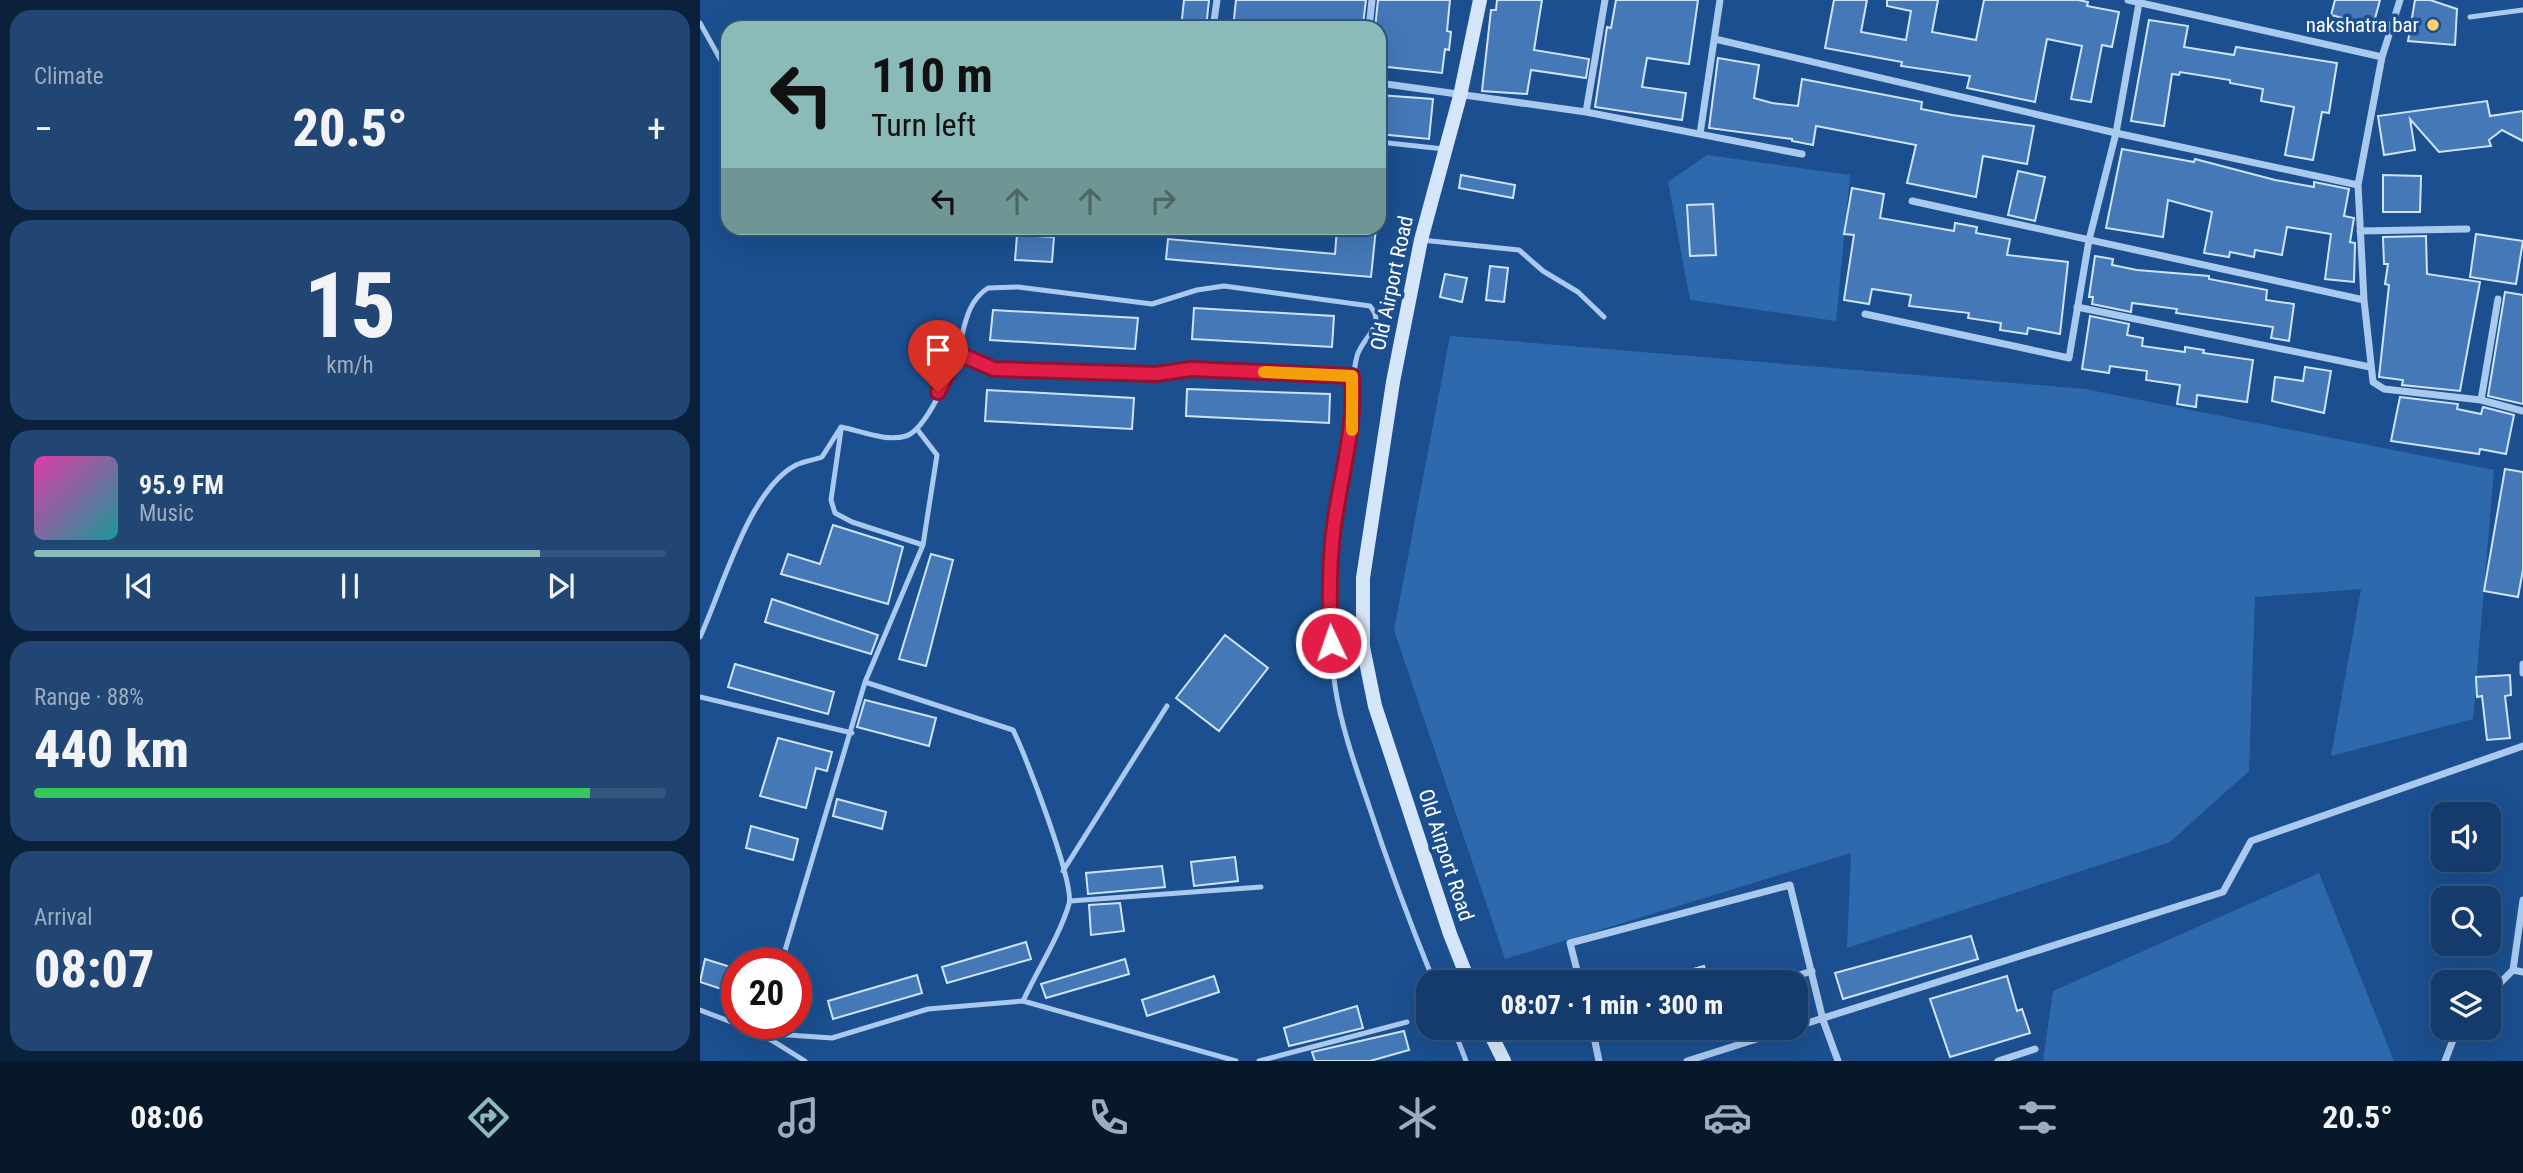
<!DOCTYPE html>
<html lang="en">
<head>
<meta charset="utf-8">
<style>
  :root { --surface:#143b6b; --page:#214673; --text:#f1f3f6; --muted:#9dadc1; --line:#33557e; --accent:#8bbbb9 }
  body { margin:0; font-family:"Roboto Condensed",sans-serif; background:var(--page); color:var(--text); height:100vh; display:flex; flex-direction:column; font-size:26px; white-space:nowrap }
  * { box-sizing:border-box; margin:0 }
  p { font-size:23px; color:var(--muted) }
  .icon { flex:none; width:38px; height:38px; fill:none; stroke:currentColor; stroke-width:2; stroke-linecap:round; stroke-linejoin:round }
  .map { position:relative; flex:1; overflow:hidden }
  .panel { display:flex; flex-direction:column; gap:10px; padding:10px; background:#0b203b; width:700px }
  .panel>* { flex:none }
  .hud { position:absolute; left:21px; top:21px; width:665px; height:214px; border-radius:21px; box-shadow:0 7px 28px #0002,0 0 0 2px var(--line); background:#8bbbb9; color:#111; overflow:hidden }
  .fabs { position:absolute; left:1731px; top:802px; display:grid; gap:14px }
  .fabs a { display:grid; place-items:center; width:70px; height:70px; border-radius:14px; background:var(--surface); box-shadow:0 7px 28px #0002,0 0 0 2px var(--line); font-size:35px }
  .speed { position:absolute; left:21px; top:948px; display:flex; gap:14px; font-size:35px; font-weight:700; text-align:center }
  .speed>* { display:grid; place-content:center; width:91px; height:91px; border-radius:50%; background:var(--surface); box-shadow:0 7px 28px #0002,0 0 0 2px var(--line); line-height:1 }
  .speed .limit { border:10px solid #d22; background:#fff; color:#111 }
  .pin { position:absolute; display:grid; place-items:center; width:60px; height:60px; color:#fff; margin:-72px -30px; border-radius:50% 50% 50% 0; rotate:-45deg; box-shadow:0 0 7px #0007 }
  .pin .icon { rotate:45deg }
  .me { position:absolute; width:77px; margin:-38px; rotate:357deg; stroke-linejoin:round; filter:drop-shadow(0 0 5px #0008) }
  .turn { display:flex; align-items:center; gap:24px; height:147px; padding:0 35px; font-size:32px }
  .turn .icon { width:91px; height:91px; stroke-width:2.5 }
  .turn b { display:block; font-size:49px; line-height:60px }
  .lanes { display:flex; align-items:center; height:66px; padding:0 35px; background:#0003; justify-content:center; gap:35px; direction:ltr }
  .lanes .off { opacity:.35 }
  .big { font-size:52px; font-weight:800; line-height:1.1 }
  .panel .tile { flex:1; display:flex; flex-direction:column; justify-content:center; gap:10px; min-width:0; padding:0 24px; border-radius:21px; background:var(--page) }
  .panel .dial { align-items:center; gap:0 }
  .dial b { font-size:91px; line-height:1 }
  .song { display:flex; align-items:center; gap:21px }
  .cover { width:84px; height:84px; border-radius:10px; background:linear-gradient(135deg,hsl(320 70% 55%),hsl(180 70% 35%)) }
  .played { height:7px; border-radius:4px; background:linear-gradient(90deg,var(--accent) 80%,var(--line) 80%) }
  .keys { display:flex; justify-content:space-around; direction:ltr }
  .heat { display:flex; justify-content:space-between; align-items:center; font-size:38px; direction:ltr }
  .charge { height:10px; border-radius:5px; background:linear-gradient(90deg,#34c759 88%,var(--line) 0) }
  .trip { position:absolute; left:716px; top:970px; width:392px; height:70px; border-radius:21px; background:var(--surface); box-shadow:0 7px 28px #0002,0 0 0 2px var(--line); font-weight:800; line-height:70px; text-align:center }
  .tab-bar { display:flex; height:112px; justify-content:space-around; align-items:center; background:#08182b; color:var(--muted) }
  .tab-bar .icon { width:49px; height:49px }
  .tab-bar .selected { color:var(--accent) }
  .tab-bar b { font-size:32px; color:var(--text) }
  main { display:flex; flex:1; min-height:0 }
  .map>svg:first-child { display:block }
  .green { fill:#2e69ad }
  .building { fill:#4478b7; stroke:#cfe3fa; stroke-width:2 }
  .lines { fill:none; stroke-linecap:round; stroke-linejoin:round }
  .lane { stroke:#a9c9ee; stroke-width:5 }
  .street { stroke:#a9c9ee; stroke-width:7 }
  .secondary { stroke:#d6e6fa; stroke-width:14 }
  .route-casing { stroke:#92132f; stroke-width:18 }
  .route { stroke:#e11d48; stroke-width:12 }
  .slow { stroke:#f59e0b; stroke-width:12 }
  .poi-dot { fill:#ffd166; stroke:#1b4f8f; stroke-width:2.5 }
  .labels { text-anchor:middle; stroke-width:7; stroke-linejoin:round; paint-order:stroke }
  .poi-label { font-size:21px; fill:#fff; stroke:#1b4f8f; text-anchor:end }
  .street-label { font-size:21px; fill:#fff; stroke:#1b4f8f }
</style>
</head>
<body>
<main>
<section class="panel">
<div class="tile"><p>Climate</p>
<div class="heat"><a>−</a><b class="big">20.5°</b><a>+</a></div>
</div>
<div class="tile dial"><b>15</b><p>km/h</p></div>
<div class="tile">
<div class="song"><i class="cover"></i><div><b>95.9 FM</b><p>Music</p></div></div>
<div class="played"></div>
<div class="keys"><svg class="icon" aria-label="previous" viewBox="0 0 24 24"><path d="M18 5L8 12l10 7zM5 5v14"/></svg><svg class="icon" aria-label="pause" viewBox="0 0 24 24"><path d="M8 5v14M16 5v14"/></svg><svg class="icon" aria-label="next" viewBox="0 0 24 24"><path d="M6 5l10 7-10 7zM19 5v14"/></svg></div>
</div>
<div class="tile"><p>Range · 88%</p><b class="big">440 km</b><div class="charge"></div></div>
<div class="tile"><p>Arrival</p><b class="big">08:07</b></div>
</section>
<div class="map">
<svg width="1823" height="1061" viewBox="0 0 1823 1061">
  <rect width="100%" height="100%" fill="#1b4f8f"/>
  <path class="green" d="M 1007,155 L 1150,175 L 1136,321 L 990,300 L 968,182 Z
    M 750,336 L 1385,389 L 1794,470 L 1773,719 L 1631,756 L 1661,589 L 1555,597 L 1549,771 L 1470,842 L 1147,948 L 1151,853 L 805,959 L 694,630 Z
    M 1619,873 L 1694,1061 L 1343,1061 L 1353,991 Z"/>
  <path class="building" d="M 484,0 L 509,0 L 506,28 L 481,28 Z
    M 536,0 L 666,0 L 663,24 L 618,23 L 617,28 L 533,28 Z
    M 678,0 L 750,0 L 747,31 L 751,32 L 749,50 L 745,49 L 742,73 L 679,66 L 679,28 L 675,28 Z
    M 797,0 L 842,0 L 834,50 L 889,59 L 886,78 L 831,70 L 827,94 L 782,91 L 791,10 L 796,10 Z
    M 916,0 L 998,0 L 989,64 L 947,58 L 942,87 L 986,93 L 982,120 L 895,107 L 907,27 L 911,28 Z
    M 1134,0 L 1167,0 L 1161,32 L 1206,40 L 1211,11 L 1187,6 L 1187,0 L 1238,0 L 1232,32 L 1276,40 L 1284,0 L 1378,0 L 1388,2 L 1387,6 L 1419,12 L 1412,47 L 1402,45 L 1391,102 L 1371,99 L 1382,46 L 1347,39 L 1335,102 L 1267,88 L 1270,76 L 1201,66 L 1202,62 L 1125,48 Z
    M 1635,0 L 1680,0 L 1673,26 L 1631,15 Z
    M 1715,0 L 1730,0 L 1757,9 L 1755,45 L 1708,41 Z
    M 1449,20 L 1488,26 L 1484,47 L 1534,55 L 1536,47 L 1637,63 L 1629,113 L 1622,112 L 1613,160 L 1585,155 L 1594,107 L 1561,101 L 1563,89 L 1530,83 L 1530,80 L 1480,72 L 1479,75 L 1472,74 L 1464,126 L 1431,121 Z
    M 1018,58 L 1059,65 L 1054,98 L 1072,103 L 1098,106 L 1102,79 L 1222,102 L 1221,109 L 1252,115 L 1334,126 L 1327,164 L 1283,156 L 1276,197 L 1207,183 L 1216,145 L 1116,126 L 1113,145 L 1092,141 L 1092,139 L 1009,128 Z
    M 679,95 L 733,99 L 729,139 L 679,134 Z
    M 1787,101 L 1790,116 L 1823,111 L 1823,141 L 1802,130 L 1789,140 L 1791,146 L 1739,152 L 1710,119 L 1715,150 L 1684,155 L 1678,116 Z
    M 1422,149 L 1494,162 L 1495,159 L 1575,180 L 1614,187 L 1614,182 L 1649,189 L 1644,216 L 1654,218 L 1650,242 L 1655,243 L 1654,282 L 1625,279 L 1631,234 L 1587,227 L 1582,255 L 1555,250 L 1554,257 L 1530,252 L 1529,257 L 1504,253 L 1512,212 L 1468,200 L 1463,237 L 1406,228 Z
    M 1318,171 L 1345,177 L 1335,221 L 1308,215 Z
    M 761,175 L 815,185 L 813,198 L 759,188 Z
    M 1683,175 L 1721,176 L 1720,212 L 1683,212 Z
    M 1152,188 L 1184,194 L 1180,218 L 1254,231 L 1255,223 L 1277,227 L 1276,233 L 1310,239 L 1307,255 L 1368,262 L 1360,334 L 1328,328 L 1327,334 L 1300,330 L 1301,323 L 1268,318 L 1269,313 L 1209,306 L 1211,295 L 1172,289 L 1169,304 L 1144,300 L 1154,235 L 1144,234 Z
    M 1013,204 L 1016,255 L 990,256 L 987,205 Z
    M 637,228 L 676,228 L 671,277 L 466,259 L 468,239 L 635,254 Z
    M 1776,234 L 1823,241 L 1816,284 L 1770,277 Z
    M 317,235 L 354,237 L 352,262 L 315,260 Z
    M 1726,236 L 1727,274 L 1780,282 L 1760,391 L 1702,385 L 1703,380 L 1679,377 L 1689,285 L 1685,284 L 1688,264 L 1684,264 L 1683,237 Z
    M 1395,256 L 1413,259 L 1412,265 L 1437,270 L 1509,276 L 1509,279 L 1567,290 L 1566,300 L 1594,304 L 1589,341 L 1571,338 L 1573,327 L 1476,313 L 1477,309 L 1432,303 L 1431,312 L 1392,304 L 1393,297 L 1389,297 Z
    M 790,266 L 808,268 L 804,302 L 786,300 Z
    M 745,274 L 767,278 L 762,302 L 740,297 Z
    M 1805,292 L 1823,295 L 1823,404 L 1788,396 Z
    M 494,308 L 634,316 L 632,347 L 492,339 Z
    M 293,310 L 438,318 L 435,349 L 290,340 Z
    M 1390,316 L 1429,324 L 1427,335 L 1443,338 L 1442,346 L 1485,352 L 1485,347 L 1504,350 L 1503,353 L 1553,360 L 1547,402 L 1497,395 L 1496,407 L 1477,404 L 1480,385 L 1446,380 L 1447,371 L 1410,366 L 1409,373 L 1382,369 Z
    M 1605,367 L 1631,371 L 1624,413 L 1572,401 L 1575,377 L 1603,381 Z
    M 487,389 L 630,394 L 629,423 L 486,416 Z
    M 287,390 L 434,398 L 432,429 L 285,421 Z
    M 1700,397 L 1758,404 L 1757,409 L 1781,414 L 1783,407 L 1814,415 L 1806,454 L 1780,449 L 1779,454 L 1691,441 Z
    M 1805,469 L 1823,472 L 1823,570 L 1818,597 L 1784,591 Z
    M 133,525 L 203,547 L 188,604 L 81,574 L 88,554 L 120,564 Z
    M 231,554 L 253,560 L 226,666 L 199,659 Z
    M 72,599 L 178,635 L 171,654 L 65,622 Z
    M 525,635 L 568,668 L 519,731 L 476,698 Z
    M 35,664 L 134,692 L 128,714 L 28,687 Z
    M 1810,675 L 1811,695 L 1805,696 L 1810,738 L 1787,740 L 1782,696 L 1777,697 L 1776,677 Z
    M 165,700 L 236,718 L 229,746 L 157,727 Z
    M 78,738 L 132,752 L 127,771 L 116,768 L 106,808 L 60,796 Z
    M 137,799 L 186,812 L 182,829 L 133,816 Z
    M 51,826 L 98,839 L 93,860 L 46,848 Z
    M 535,857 L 538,881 L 494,886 L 491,862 Z
    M 462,866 L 465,887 L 388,894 L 386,873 Z
    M 420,903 L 424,931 L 391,935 L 389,905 Z
    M 1271,936 L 1278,959 L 1143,999 L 1135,973 Z
    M 326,942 L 331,959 L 247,983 L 242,967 Z
    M 5,959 L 37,969 L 37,994 L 0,982 Z
    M 425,959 L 429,974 L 346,998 L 341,984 Z
    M 1004,966 L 1009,982 L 962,982 L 961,978 Z
    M 217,975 L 222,993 L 133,1019 L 128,1001 Z
    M 514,976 L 519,992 L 447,1016 L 442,1000 Z
    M 1307,976 L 1317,1011 L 1322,1009 L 1330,1033 L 1250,1057 L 1230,999 Z
    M 657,1006 L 663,1028 L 589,1046 L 584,1028 Z
    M 704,1031 L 709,1050 L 670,1061 L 615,1061 L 612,1052 Z"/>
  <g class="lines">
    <path class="lane" d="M 1770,17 L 1823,10
      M 0,23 L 28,73
      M 679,142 L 744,149
      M 721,240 L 819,250 L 843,271 L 878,292 L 904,317
      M 257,353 L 294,369 L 456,374 L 491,369 L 652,376
      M 217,429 L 237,455 L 223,545
      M 141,430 L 131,500 L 135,513 L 152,522 L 223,545 L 165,682 L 313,730 C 325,753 375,884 369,904 C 360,935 337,971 323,1001
      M 0,637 C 22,590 49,489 96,465 C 104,461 114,460 122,457 L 141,427 C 161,431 186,442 206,436 C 226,430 252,370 258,350 C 265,327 266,302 288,288 L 318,287 L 452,304 L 497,290 L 524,286 L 670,306 C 687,326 663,336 657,356 C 651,377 655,396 653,418 C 652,436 647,453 643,470 C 629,541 625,615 635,686 C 641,726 655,765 668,803 C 688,864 710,923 734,982
      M 0,697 L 152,733
      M 363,871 L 467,706
      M 370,901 L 561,887
      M 81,964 L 165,682
      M 0,1010 L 60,1033 L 132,1038 L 228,1009 L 323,1001 L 536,1061
      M 63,1024 L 60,1033 L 105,1061
      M 753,1027 L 766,1061
      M 559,1061 L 707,1022"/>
    <path class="street" d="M 1428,0 L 1682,57
      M 1700,0 L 1682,57 L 1658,185 L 1664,300 L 1673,382 L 1684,389 L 1781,400 L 1823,411
      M 513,28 L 517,0
      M 669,28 L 672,0
      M 1015,39 L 1416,133 L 1658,185
      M 679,83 L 886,112 L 1102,154
      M 886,112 L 905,0
      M 1000,134 L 1020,0
      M 1212,201 L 1664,300
      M 1660,231 L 1767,229
      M 1377,307 L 1670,367
      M 1165,314 L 1369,358 L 1389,240 L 1416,133 L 1439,3
      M 1781,400 L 1798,299
      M 1823,664 L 1823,673
      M 1823,900 L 1813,970 L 1823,972
      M 880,982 L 870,943 L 1090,885 L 1123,1020 L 1138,1061
      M 1077,982 L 1112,971
      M 1788,995 L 1813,970
      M 892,1027 L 899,1061
      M 894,1036 L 924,1027
      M 987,1061 L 1523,892 L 1551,841 L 1823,746
      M 1298,1061 L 1335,1049
      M 1745,1061 L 1758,1027"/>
    <path class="secondary" d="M 769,982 L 750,934 L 675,706 L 663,647 L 663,578 L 693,382 L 721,240 L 760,96 L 780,0
      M 787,1027 L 804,1061"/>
  </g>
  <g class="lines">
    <g class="route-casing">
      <path id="route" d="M 238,392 L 257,353 L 294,369 L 456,374 L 491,369 L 652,376 C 656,427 641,474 634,525 C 629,564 629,604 631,643"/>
    </g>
    <use href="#route" class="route"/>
    <path class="slow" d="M 564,372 L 652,376 L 652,430"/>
  </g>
  <circle class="poi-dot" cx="1733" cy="25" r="7"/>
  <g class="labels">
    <g class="poi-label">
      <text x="1719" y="32">nakshatra bar</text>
    </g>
    <g class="street-label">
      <text transform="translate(692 283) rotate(-78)" y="7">Old Airport Road</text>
      <text transform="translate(746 855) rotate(72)" y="7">Old Airport Road</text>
    </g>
  </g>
</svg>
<div class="fabs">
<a><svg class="icon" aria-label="sound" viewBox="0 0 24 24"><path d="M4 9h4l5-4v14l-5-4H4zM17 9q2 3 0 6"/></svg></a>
<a><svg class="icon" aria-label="search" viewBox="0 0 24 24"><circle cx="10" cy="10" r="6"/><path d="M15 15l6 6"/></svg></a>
<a><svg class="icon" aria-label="layers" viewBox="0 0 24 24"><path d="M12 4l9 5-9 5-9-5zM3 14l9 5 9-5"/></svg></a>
</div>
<div class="speed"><div class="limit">20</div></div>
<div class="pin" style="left:238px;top:392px;background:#d93025"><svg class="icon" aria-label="arrive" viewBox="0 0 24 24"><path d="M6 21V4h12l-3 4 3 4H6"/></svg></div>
<svg class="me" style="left:631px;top:643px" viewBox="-20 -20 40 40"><circle r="17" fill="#e11d48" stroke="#fff" stroke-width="3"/><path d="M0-11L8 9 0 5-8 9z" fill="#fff"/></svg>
<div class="trip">08:07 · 1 min · 300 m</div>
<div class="hud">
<div class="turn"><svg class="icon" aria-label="left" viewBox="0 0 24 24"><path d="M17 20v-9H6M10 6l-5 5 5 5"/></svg><div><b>110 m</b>Turn left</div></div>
<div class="lanes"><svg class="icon" aria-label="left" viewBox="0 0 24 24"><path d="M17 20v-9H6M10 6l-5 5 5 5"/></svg><svg class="icon off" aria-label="ahead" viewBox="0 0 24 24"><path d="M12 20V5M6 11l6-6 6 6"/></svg><svg class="icon off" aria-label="ahead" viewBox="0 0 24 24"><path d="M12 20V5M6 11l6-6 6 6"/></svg><svg class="icon off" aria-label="right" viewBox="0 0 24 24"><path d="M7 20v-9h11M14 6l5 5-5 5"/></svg></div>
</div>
</div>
</main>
<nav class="tab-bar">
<b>08:06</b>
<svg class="icon selected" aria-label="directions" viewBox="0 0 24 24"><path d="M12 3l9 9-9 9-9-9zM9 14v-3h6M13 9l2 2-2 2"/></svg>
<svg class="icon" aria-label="music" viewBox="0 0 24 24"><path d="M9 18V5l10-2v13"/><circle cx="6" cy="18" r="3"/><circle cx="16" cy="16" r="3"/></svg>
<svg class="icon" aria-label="phone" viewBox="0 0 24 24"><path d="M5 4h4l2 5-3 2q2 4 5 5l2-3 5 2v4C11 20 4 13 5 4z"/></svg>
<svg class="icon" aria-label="climate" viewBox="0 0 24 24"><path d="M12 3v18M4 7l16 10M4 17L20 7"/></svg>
<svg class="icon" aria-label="car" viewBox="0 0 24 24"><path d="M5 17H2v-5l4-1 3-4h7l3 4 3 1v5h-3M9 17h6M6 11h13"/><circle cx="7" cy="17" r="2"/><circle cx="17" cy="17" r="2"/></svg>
<svg class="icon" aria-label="filters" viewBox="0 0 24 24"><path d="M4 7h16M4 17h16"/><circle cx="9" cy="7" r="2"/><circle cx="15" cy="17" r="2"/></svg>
<b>20.5°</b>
</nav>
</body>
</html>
